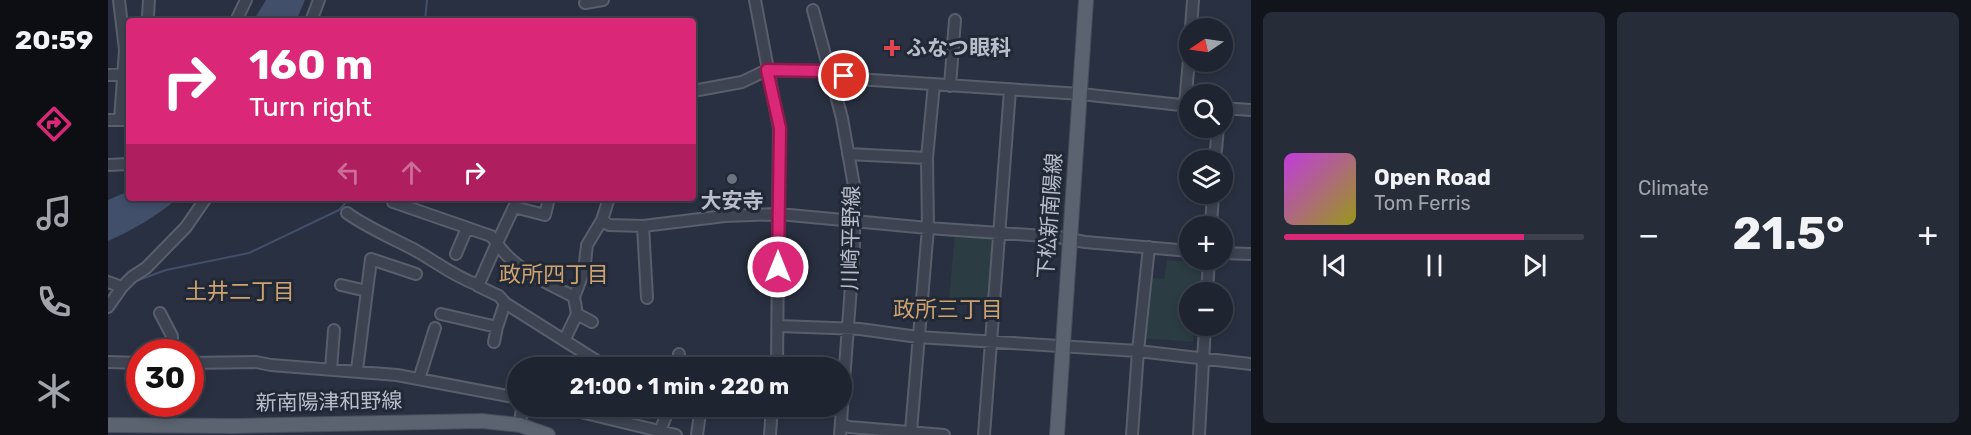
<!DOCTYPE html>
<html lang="en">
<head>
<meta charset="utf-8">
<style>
  :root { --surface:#1f2431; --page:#272c39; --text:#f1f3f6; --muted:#a1a4ab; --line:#3c414d; --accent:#db2777 }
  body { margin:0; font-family:Rubik,"Noto Sans JP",sans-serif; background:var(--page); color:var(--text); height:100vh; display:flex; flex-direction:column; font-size:22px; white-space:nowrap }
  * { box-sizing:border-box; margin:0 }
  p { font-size:20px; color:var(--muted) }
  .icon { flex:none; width:33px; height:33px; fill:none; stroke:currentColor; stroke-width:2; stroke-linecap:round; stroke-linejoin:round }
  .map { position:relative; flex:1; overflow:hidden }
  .drawer { display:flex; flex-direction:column; gap:12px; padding:12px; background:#11141b; width:720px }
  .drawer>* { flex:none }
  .top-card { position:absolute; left:18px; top:18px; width:570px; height:183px; border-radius:6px; box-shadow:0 3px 9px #0003,0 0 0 2px var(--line); background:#db2777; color:#fff; overflow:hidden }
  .needle { width:39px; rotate:257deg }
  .tools { position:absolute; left:1071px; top:18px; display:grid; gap:12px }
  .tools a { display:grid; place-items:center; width:54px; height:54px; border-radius:50%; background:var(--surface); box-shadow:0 3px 9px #0003,0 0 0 2px var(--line); font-size:30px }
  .speed { position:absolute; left:18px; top:339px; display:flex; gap:12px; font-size:30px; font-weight:700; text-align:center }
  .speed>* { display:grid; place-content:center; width:78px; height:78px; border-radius:50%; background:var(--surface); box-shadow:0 3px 9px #0003,0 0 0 2px var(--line); line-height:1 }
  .speed .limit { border:9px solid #d22; background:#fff; color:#111 }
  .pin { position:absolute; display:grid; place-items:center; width:51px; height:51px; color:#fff; margin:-26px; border:3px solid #fff; border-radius:50%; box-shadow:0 2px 6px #0007 }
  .me { position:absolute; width:66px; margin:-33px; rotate:0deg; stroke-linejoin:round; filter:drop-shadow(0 0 4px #0008) }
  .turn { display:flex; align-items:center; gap:21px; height:126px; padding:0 24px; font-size:27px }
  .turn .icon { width:78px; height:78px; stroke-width:2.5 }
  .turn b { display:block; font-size:42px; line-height:51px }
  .lanes { display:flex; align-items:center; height:57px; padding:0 24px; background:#0003; justify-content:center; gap:30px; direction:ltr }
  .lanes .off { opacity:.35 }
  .big { font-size:45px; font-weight:700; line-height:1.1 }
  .drawer .widget { flex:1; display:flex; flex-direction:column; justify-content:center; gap:9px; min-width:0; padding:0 21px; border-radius:9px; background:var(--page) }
  .song { display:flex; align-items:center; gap:18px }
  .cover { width:72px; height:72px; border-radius:9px; background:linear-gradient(135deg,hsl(290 70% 55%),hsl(60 70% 35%)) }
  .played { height:6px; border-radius:3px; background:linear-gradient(90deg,var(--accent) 80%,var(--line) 80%) }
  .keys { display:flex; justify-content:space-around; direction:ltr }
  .heat { display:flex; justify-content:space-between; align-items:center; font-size:33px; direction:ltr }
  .drawer .tiles { flex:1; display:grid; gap:12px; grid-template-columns:repeat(2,1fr) }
  .trip { position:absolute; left:399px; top:357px; width:345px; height:60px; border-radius:30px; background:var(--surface); box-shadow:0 3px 9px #0003,0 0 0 2px var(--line); font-weight:700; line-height:60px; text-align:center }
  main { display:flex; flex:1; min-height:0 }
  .menu { display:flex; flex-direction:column; width:108px; justify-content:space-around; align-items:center; background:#0c0e14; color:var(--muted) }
  .menu .icon { width:42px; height:42px }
  .menu .current { color:var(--accent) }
  .menu b { font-size:27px; color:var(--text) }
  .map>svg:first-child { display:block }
  .green { fill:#2b3d42 }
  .water { fill:#414f6a }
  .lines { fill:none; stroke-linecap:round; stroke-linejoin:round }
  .stream { stroke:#414f6a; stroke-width:2 }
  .minor-casing { stroke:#585e6b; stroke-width:14 }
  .major-casing { stroke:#464c5a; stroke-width:16 }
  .minor { stroke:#3d4351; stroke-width:10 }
  .major { stroke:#5b6270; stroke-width:14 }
  .route-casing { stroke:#8e194d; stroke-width:15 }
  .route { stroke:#db2777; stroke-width:10 }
  .health-dot { fill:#e0444e; stroke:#212836; stroke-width:2 }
  .worship-dot { fill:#6b7280; stroke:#212836; stroke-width:2 }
  .labels { text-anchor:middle; stroke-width:6; stroke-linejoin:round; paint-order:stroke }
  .poi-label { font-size:21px; font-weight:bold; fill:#babecb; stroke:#212836; text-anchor:start }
  .street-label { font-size:21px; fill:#babecb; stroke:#212836 }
  .neighbourhood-label { font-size:22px; fill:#cfa370; stroke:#212836 }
</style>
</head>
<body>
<main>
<nav class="menu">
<b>20:59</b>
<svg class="icon current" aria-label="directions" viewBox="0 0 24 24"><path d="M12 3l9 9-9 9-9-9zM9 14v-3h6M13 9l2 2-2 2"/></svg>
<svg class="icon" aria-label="music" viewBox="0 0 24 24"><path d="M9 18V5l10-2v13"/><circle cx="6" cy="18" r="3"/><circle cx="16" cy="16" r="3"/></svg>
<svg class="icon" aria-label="phone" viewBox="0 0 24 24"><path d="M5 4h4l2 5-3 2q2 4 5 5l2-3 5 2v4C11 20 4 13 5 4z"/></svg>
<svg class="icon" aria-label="climate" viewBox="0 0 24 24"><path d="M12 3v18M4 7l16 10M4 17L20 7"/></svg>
</nav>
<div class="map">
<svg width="1143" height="435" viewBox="0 0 1143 435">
  <rect width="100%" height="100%" fill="#293041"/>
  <path class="green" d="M 847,233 L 887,236 L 883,303 L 841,299 Z
    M 1059,260 L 1094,263 L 1091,292 L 1082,292 L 1082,326 L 1087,326 L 1085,342 L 1033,338 L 1039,277 L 1056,279 Z"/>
  <path class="water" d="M 158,0 L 197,0 L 188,21 L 145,21 Z
    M 21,191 L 21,198 L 70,198 C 49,216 25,230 0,241 L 0,200 Z"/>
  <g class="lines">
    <path class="stream" d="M 317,21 L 319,0
      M 25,282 L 58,270 L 141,253 L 231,210 L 242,198
      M 394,292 L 405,302"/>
    <g class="minor-casing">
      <path id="minor" d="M 11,0 L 17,50 L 12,120
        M 647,0 L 671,128 L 669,368
        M 477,3 L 495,0
        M 705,10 L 734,118 L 746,186 L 746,245 L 732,435
        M 40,15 L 41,0
        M 128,21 L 138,0
        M 203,21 L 211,0
        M 1083,28 L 1085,0
        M 0,75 L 21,74
        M 842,86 L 847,20
        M 585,91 L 634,82 L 659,70 L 715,71 L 749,79 L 973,94 L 1082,106
        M 1077,105 L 1082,48
        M 1114,108 L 1143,110
        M 0,120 L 21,120
        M 740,154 L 819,158
        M 1107,160 L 1110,128
        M 0,165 L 21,164
        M 285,198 L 285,202 L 383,236 L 389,243 L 370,286 L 391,296 L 397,303 L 389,327 L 333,314
        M 441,198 L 437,215 L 406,207 L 389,243 C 405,269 440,283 466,297 L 476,271 L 479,245 L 494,220 L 501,198
        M 239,213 C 260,228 282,237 305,249 C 329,262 343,275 370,285
        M 494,220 L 501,225 L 535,226 L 617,216 L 671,214 L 820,228 L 950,237 L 977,242 L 1082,251
        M 535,226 L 539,298
        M 1103,226 L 1105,194
        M 1114,253 L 1143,254
        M 348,254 L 359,228
        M 0,282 L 14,287
        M 233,285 L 259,291
        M 1099,292 L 1101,260
        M 397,303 L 500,368
        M 0,307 L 14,287 L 24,277 L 38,268 L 78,227 L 98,198
        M 52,313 L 64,336 L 64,352
        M 469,314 L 484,322
        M 671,326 L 752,329 L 810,337 L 1030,351 L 1143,364
        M 457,339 L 469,314 L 466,297
        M 386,342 L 389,327
        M 571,354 L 572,368
        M 0,362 L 32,363
        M 82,363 L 148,362 L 163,365 L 289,375 L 410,398
        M 223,369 L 226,330
        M 249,370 L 263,259 L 308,274
        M 311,379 L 327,328
        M 448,406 L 568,435
        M 689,406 L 734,410
        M 733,424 L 741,427 L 836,435
        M 412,425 L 414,406
        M 552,431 L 562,406
        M 803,431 L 820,228 L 819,158 L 826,84
        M 589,435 L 593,406
        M 662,435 L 664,406
        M 876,435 L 902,90
        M 1024,435 L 1030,351 L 1041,247
        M 1091,435 L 1097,326"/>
    </g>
    <g class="major-casing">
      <path id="major" d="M 0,425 L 127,426 L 374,421 L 412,425 L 440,435
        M 949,435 L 978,0"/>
    </g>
    <use href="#minor" class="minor"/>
    <use href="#major" class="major"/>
  </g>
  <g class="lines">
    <g class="route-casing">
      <path id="route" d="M 670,267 L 672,128 L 659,70 L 715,71 L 736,76"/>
    </g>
    <use href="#route" class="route"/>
  </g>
  <path class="health-dot" d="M781 39h6v6h6v6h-6v6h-6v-6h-6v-6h6z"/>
  <circle class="worship-dot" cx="624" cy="179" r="6"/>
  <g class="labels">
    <g class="poi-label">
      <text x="798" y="55">ふなつ眼科</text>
      <text x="624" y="208" text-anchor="middle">大安寺</text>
    </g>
    <g class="street-label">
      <text transform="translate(942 216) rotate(-86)" y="7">下松新南陽線</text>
      <text transform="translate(743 238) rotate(-89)" y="7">川崎平野線</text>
      <text transform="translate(221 402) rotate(-1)" y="7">新南陽津和野線</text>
    </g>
    <g class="neighbourhood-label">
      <text x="446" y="282">政所四丁目</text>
      <text x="132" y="299">土井二丁目</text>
      <text x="840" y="317">政所三丁目</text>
    </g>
  </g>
</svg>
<div class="tools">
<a><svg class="needle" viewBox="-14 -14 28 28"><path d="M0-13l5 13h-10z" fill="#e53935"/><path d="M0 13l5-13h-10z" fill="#a1a4ab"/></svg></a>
<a><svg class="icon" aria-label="search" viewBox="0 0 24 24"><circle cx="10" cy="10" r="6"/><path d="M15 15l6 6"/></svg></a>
<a><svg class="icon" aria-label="layers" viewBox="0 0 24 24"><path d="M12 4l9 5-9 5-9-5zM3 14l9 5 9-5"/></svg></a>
<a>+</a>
<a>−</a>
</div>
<div class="speed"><div class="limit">30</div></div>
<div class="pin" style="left:736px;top:76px;background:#d93025"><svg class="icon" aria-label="arrive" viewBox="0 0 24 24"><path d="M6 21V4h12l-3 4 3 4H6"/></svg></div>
<svg class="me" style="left:670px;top:267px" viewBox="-20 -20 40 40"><circle r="17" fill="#db2777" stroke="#fff" stroke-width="3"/><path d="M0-11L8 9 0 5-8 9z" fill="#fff"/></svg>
<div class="trip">21:00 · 1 min · 220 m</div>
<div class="top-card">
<div class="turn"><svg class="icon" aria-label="right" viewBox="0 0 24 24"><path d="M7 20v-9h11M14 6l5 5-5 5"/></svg><div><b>160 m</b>Turn right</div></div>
<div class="lanes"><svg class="icon off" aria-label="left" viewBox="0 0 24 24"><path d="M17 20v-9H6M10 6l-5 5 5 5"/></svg><svg class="icon off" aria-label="ahead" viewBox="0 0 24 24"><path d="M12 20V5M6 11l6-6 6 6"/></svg><svg class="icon" aria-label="right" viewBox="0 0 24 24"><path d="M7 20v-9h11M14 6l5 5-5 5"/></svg></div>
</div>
</div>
<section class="drawer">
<div class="tiles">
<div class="widget">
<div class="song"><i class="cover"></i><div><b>Open Road</b><p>Tom Ferris</p></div></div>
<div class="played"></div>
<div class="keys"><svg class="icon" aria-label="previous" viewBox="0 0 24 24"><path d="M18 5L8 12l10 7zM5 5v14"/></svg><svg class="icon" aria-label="pause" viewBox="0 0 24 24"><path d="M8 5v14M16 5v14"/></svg><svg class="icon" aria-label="next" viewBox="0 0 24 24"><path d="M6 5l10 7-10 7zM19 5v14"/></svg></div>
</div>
<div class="widget"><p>Climate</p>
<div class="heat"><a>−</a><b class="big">21.5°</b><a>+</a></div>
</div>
</div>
</section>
</main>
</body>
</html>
